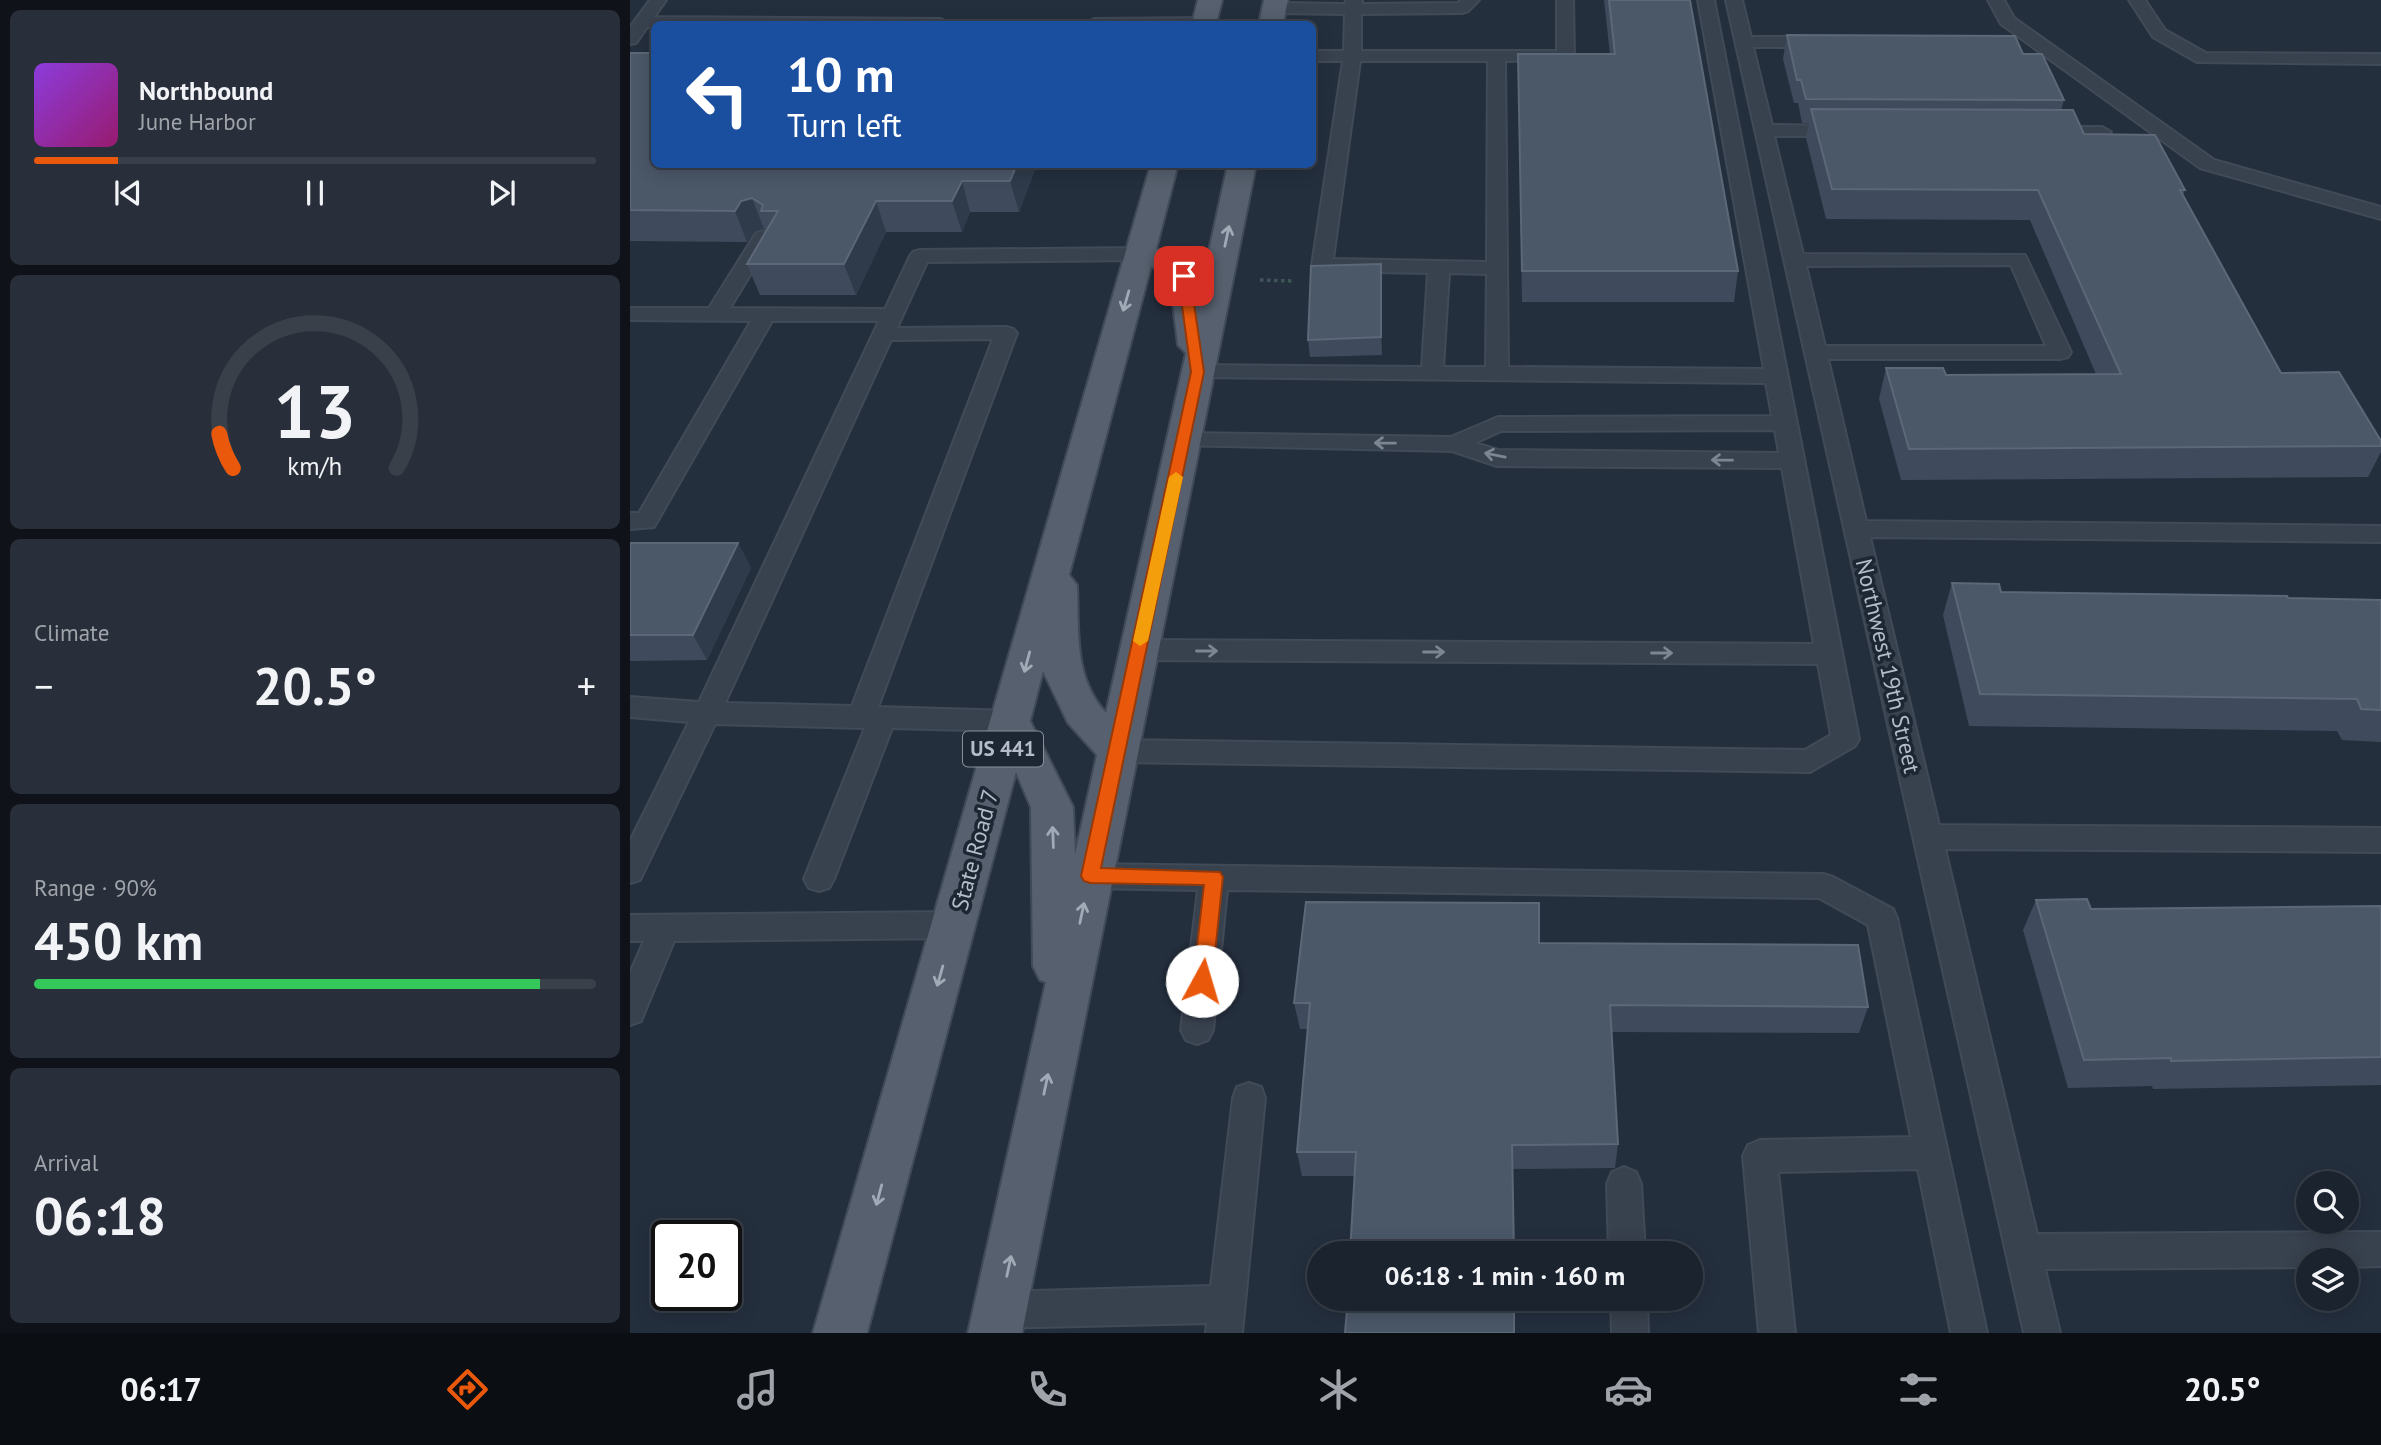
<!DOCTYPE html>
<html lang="en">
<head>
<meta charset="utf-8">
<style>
  :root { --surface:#1b232e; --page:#282f3a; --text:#f1f3f6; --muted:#a0a4aa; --line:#39404a; --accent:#ea580c }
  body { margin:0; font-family:"PT Sans",sans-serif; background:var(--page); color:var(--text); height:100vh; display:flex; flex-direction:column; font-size:26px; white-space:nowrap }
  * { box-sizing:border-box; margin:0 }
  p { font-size:23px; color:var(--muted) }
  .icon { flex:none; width:38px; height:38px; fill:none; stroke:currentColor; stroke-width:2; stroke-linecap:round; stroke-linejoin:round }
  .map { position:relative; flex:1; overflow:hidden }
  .details { display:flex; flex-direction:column; gap:10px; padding:10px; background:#0f1319; width:630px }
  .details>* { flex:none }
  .hud { position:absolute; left:21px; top:21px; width:665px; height:147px; border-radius:10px; box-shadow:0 4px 18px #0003,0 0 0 2px var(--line); background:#1a4fa0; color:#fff; overflow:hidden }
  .tools { position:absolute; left:1666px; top:1171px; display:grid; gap:14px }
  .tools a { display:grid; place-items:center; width:63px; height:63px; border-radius:50%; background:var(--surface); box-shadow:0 4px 18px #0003,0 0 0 2px var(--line); font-size:35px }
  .speed { position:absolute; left:21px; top:1220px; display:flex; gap:14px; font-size:35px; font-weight:700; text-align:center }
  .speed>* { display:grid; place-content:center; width:91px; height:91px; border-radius:50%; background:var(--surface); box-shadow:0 4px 18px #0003,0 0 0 2px var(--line); line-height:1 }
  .speed .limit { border:4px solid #111; border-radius:10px; background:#fff; color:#111 }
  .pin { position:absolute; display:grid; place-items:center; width:60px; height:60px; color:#fff; margin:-30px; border-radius:14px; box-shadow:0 4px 10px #0006 }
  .me { position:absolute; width:77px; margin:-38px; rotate:6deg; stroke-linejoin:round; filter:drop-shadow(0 0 5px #0008) }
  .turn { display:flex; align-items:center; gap:24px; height:147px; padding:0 21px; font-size:32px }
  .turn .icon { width:91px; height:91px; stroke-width:2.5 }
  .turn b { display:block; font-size:49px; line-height:60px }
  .big { font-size:52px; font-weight:800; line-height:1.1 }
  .details .widget { flex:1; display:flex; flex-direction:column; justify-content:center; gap:10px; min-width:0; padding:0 24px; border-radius:10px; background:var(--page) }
  .details .dial { align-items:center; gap:0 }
  .dial svg { height:182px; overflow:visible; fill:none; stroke:var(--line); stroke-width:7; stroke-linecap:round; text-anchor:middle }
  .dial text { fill:var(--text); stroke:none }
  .song { display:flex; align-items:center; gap:21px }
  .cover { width:84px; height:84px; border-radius:10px; background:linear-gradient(135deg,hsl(270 70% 55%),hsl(320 70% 35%)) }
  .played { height:7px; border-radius:4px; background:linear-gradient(90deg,var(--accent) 15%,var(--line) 15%) }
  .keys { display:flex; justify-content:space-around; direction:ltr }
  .heat { display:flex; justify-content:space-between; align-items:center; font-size:38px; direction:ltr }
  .charge { height:10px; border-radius:5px; background:linear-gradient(90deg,#34c759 90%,var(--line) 0) }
  .trip { position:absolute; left:677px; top:1241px; width:396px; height:70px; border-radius:35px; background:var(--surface); box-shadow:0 4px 18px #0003,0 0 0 2px var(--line); font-weight:800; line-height:70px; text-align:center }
  .menu { display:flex; height:112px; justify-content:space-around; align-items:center; background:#0b0e12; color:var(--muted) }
  .menu .icon { width:49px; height:49px }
  .menu .selected { color:var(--accent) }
  .menu b { font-size:32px; color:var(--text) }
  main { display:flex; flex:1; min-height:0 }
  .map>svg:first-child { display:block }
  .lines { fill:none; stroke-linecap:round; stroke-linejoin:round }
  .lane-casing { stroke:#414a57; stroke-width:4 }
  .primary-casing { stroke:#414a57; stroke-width:4 }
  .path { stroke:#3f5557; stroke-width:3.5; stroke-dasharray:3.5 3.5; stroke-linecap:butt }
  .lane { fill:#38414e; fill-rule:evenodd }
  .primary { fill:#56606e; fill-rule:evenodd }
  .wall { fill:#3f4b5c }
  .shaded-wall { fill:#2f3b4b }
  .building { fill:#4b5868; stroke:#5c6777; stroke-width:2 }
  .oneway { stroke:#a1aab7 }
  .oneway2 { stroke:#7c8592 }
  .route { fill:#ea580c; stroke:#983908; stroke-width:2 }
  .slow { fill:#f59e0b }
  .labels { text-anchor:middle; stroke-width:7; stroke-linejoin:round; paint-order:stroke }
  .shield { fill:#1d2633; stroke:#878f9c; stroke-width:2 }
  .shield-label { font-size:21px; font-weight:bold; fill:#b4bcc9 }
  .street-label { font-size:23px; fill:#b4bcc9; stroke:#1d2633 }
</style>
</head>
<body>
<main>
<section class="details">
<div class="widget">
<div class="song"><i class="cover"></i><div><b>Northbound</b><p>June Harbor</p></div></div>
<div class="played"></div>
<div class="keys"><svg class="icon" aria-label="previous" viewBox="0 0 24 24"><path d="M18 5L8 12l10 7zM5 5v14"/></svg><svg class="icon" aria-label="pause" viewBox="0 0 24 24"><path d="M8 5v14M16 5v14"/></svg><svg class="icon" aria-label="next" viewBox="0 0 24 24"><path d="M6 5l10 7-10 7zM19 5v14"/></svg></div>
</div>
<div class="widget dial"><svg viewBox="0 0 100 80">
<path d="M14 69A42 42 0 1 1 86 69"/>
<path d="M14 69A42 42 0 0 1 8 54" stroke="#ea580c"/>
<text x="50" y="56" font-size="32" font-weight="700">13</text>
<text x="50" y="72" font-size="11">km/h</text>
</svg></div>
<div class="widget"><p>Climate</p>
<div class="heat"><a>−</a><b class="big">20.5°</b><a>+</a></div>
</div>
<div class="widget"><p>Range · 90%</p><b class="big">450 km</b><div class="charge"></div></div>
<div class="widget"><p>Arrival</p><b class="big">06:18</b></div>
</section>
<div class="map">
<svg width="1751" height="1333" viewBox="0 0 1751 1333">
  <rect width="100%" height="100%" fill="#242f3e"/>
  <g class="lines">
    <g class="lane-casing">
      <path id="lane" d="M 20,0 L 36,0 L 24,17 L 311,19 L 319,24 L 24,24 L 24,27 L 17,27 L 6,43 L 0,44 L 0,27 Z
        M 716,0 L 732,0 L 732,4 L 828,3 L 831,0 L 849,0 L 838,11 L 832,13 L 731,14 L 731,51 L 927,51 L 927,0 L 943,0 L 944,56 L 942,60 L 875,61 L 878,367 L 1134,369 L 1068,0 L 1084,0 L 1229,739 L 1225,746 L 1180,772 L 487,762 L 477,759 L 473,751 L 477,743 L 487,740 L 1175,750 L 1201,735 L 1188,664 L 508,660 L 499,657 L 495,650 L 499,643 L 508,640 L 1184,644 L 1152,468 L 867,466 L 822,451 L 546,445 L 543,440 L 546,435 L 554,433 L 821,437 L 868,417 L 1142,416 L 1136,383 L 560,377 L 557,372 L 560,367 L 568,365 L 792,367 L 798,273 L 692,271 L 685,269 L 682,265 L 713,61 L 682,61 L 682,51 L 714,51 L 715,14 L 645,13 L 637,8 L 645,3 L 715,4 ZM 730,61 L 858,61 L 857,262 L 703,259 ZM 819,273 L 857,274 L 856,367 L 813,367 ZM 1145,430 L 1149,453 L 868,450 L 845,443 L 871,431 Z
        M 1096,0 L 1112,0 L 1121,37 L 1192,37 L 1200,42 L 1192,47 L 1123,47 L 1142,125 L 1213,126 L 1222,131 L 1213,136 L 1144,136 L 1173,254 L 1395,255 L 1441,352 L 1438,357 L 1430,359 L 1198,359 L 1236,521 L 1751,526 L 1751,542 L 1240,537 L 1309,825 L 1751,828 L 1751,852 L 1315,849 L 1407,1234 L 1751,1232 L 1751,1266 L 1717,1267 L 1717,1260 L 1678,1260 L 1678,1267 L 1415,1269 L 1430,1333 L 1394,1333 ZM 1381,265 L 1416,346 L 1195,346 L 1176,266 Z
        M 1358,0 L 1374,0 L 1384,18 L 1584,160 L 1751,207 L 1751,219 L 1570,168 L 1371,24 Z
        M 1499,0 L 1515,0 L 1535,30 L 1576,53 L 1751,54 L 1751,64 L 1567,62 L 1523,37 Z
        M 574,18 L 580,20 L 581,24 L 456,24 L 464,19 Z
        M 1419,127 L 1472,127 L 1481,132 L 1472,137 L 1413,136 L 1410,132 Z
        M 133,231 L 143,237 L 100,308 L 255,309 L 280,256 L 283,252 L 290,250 L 510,248 L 517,250 L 520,254 L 517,258 L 510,260 L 297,262 L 267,328 L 376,327 L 383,329 L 387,333 L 248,707 L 380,711 L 390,714 L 394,721 L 390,728 L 380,731 L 262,728 L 204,879 L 199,888 L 189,891 L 179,888 L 174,879 L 235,728 L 85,724 L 10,880 L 0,883 L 0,841 L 59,722 L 0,717 L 0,697 L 69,702 L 249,321 L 142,321 L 24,527 L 0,529 L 0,513 L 9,513 L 121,321 L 0,320 L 0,308 L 79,308 L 126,233 ZM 363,339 L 222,706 L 95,703 L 261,340 Z
        M 460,864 L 1193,874 L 1203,877 L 1263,909 L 1267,918 L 1357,1333 L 1321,1333 L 1288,1169 L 1148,1172 L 1165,1333 L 1129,1333 L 1113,1156 L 1118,1145 L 1130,1140 L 1281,1137 L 1238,925 L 1189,898 L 597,890 L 583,1030 L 578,1040 L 567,1044 L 556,1040 L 551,1030 L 568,890 L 460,888 L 450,885 L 445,876 L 450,867 Z
        M 324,912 L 335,916 L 339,925 L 335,934 L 324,938 L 44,941 L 11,1021 L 0,1025 L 0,973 L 14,941 L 0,941 L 0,915 Z
        M 619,1083 L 631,1087 L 635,1098 L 612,1333 L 576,1333 L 577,1323 L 370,1328 L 357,1323 L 352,1310 L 357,1297 L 370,1292 L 581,1286 L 603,1098 L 607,1087 Z
        M 994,1167 L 1006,1172 L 1011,1184 L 1015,1253 L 979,1253 L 977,1184 L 982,1172 Z
        M 981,1298 L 1017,1298 L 1018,1333 L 982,1333 Z"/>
    </g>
    <g class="primary-casing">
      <path id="primary" d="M 568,0 L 592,0 L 586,24 L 562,24 Z
        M 634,0 L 658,0 L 653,24 L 629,24 Z
        M 521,164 L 548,164 L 526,249 C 547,255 567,264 571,288 L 598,164 L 626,164 L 392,1333 L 338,1333 L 416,982 L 410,980 L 403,966 L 401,807 L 386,772 L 237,1333 L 183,1333 ZM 521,266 L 540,279 L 548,345 L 556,353 L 476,713 C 443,677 449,631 447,585 L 439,575 ZM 413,671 L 438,723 L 467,755 L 445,855 L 443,807 L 400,721 Z"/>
    </g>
    <path class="path" d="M 630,280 L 663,281"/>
    <use href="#lane" class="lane"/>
    <use href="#primary" class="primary"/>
  </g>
  <path class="wall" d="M 974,0 L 1060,0 L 1108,271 L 1104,302 L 892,302 L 888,54 L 980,54 Z
    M 1157,35 L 1393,54 L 1434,100 L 1431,110 L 1454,134 L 1555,190 L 1553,195 L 1651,373 L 1751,446 L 1751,452 L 1738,477 L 1271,480 L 1249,399 L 1256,368 L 1316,375 L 1466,374 L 1400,220 L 1196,219 L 1176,138 L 1179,123 L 1172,123 L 1168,103 L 1164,103 L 1153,59 Z
    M 0,53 L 24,164 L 407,164 L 389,212 L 340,212 L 332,232 L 256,232 L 226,295 L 130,295 L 117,264 L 136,230 L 134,229 L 124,232 L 117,242 L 0,241 Z
    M 751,264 L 752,281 L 752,355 L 680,357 L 678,340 Z
    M 0,543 L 108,543 L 121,568 L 77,660 L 0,661 Z
    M 1322,583 L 1371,592 L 1751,600 L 1751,742 L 1712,740 L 1707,731 L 1339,726 L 1313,615 Z
    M 1406,900 L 1461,909 L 1751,906 L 1751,1085 L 1523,1089 L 1522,1086 L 1438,1088 L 1393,930 Z
    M 909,943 L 1238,1007 L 1229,1033 L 982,1032 L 988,1144 L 985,1168 L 883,1169 L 725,1176 L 672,1176 L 667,1152 L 678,1029 L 670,1029 L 664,1003 Z"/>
  <path class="shaded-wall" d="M 387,164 L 407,164 L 389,212 L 380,181 Z
    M 332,181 L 340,212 L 332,232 L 322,201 Z
    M 122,198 L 134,229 L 124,232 L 117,242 L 105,211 L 111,201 Z
    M 246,201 L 256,232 L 226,295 L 214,264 Z
    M 751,264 L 752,281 L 752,355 L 751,337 Z
    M 108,543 L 121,568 L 77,660 L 63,635 Z"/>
  <path class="building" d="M 979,0 L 1060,0 L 1108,271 L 892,271 L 888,54 L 985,54 Z
    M 1157,35 L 1385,36 L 1393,54 L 1412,54 L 1434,100 L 1176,99 L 1171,80 L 1167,80 Z
    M 0,53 L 24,53 L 24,164 L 387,164 L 380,181 L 332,181 L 322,201 L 246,201 L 214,264 L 117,264 L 148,211 L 131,211 L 133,205 L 122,198 L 111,201 L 105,211 L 0,210 Z
    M 1181,109 L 1443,110 L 1454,134 L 1525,135 L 1555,190 L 1550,190 L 1651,373 L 1709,372 L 1751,441 L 1751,446 L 1279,449 L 1256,368 L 1313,368 L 1316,375 L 1491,374 L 1408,190 L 1202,189 Z
    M 751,264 L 751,337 L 678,340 L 681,266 Z
    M 0,543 L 108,543 L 63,635 L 0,635 Z
    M 1322,583 L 1369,584 L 1371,592 L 1657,596 L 1658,598 L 1751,600 L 1751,710 L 1731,709 L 1727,699 L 1350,694 Z
    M 1457,899 L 1461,909 L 1751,906 L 1751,1057 L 1541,1061 L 1541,1058 L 1454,1060 L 1406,900 Z
    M 676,902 L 909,903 L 909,943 L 1228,945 L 1238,1007 L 980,1005 L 988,1144 L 882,1145 L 884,1253 L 720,1253 L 726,1152 L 667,1152 L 680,1003 L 664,1003 Z
    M 718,1298 L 884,1298 L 884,1333 L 715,1333 Z"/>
  <defs><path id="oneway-shaft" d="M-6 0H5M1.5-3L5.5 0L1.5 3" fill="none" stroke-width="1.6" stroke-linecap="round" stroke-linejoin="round" transform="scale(1.75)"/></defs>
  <g class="oneway">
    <use href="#oneway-shaft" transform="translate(597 236) rotate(-78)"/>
    <use href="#oneway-shaft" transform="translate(496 301) rotate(106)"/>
    <use href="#oneway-shaft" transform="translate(397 662) rotate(105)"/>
    <use href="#oneway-shaft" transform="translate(423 837) rotate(-92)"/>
    <use href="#oneway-shaft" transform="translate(452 913) rotate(-78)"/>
    <use href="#oneway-shaft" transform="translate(310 976) rotate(106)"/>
    <use href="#oneway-shaft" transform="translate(416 1084) rotate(-78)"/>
    <use href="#oneway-shaft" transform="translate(249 1195) rotate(105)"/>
    <use href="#oneway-shaft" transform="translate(379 1266) rotate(-78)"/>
  </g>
  <g class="oneway2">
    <use href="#oneway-shaft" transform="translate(755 443) rotate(-179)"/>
    <use href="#oneway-shaft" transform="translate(865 455) rotate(-169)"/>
    <use href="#oneway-shaft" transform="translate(1092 460) rotate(-179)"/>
    <use href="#oneway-shaft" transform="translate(577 651)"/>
    <use href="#oneway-shaft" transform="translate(804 652)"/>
    <use href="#oneway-shaft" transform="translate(1032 653)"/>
  </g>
  <path class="route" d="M 554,272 L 560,276 L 574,372 L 471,868 L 590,872 L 593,877 L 582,981 L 579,987 L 572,989 L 566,987 L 563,981 L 574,885 L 460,883 L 454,881 L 451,876 L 561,372 L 548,276 Z"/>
  <path class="slow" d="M 546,472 L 553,477 L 518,641 L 510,646 L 503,641 L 539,477 Z"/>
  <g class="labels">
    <rect class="shield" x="333" y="731.5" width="80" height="35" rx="5"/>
    <g class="shield-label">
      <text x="373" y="756">US 441</text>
    </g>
    <g class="street-label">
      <text transform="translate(1258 666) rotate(77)" y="8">Northwest 19th Street</text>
      <text transform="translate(345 850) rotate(-75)" y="8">State Road 7</text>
    </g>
  </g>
</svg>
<div class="tools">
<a><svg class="icon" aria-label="search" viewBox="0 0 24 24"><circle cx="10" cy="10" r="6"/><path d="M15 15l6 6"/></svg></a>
<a><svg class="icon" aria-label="layers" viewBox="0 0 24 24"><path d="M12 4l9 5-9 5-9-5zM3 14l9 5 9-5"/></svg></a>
</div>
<div class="speed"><div class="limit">20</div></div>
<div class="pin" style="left:554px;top:276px;background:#d93025"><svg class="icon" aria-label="arrive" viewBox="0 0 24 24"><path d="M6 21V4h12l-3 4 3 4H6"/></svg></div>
<svg class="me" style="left:572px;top:981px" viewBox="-20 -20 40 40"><circle r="19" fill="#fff"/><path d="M0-13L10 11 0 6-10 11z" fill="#ea580c"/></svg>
<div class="trip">06:18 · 1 min · 160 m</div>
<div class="hud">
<div class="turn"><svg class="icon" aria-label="left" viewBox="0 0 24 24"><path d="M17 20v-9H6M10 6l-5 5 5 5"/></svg><div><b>10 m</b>Turn left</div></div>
</div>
</div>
</main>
<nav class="menu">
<b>06:17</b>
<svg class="icon selected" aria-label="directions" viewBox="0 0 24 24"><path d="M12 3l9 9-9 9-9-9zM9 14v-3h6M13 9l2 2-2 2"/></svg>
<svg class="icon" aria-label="music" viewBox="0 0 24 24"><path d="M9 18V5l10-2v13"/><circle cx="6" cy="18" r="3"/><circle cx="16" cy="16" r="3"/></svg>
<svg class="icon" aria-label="phone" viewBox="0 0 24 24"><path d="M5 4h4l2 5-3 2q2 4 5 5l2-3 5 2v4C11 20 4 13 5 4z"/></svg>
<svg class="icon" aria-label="climate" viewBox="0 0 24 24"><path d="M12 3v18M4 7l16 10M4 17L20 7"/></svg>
<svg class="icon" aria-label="car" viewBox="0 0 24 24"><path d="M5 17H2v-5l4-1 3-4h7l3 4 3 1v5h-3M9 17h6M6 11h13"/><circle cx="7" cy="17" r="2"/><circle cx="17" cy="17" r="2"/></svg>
<svg class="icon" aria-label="filters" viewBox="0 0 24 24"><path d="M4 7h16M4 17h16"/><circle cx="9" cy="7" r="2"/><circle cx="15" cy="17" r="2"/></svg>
<b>20.5°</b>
</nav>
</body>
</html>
